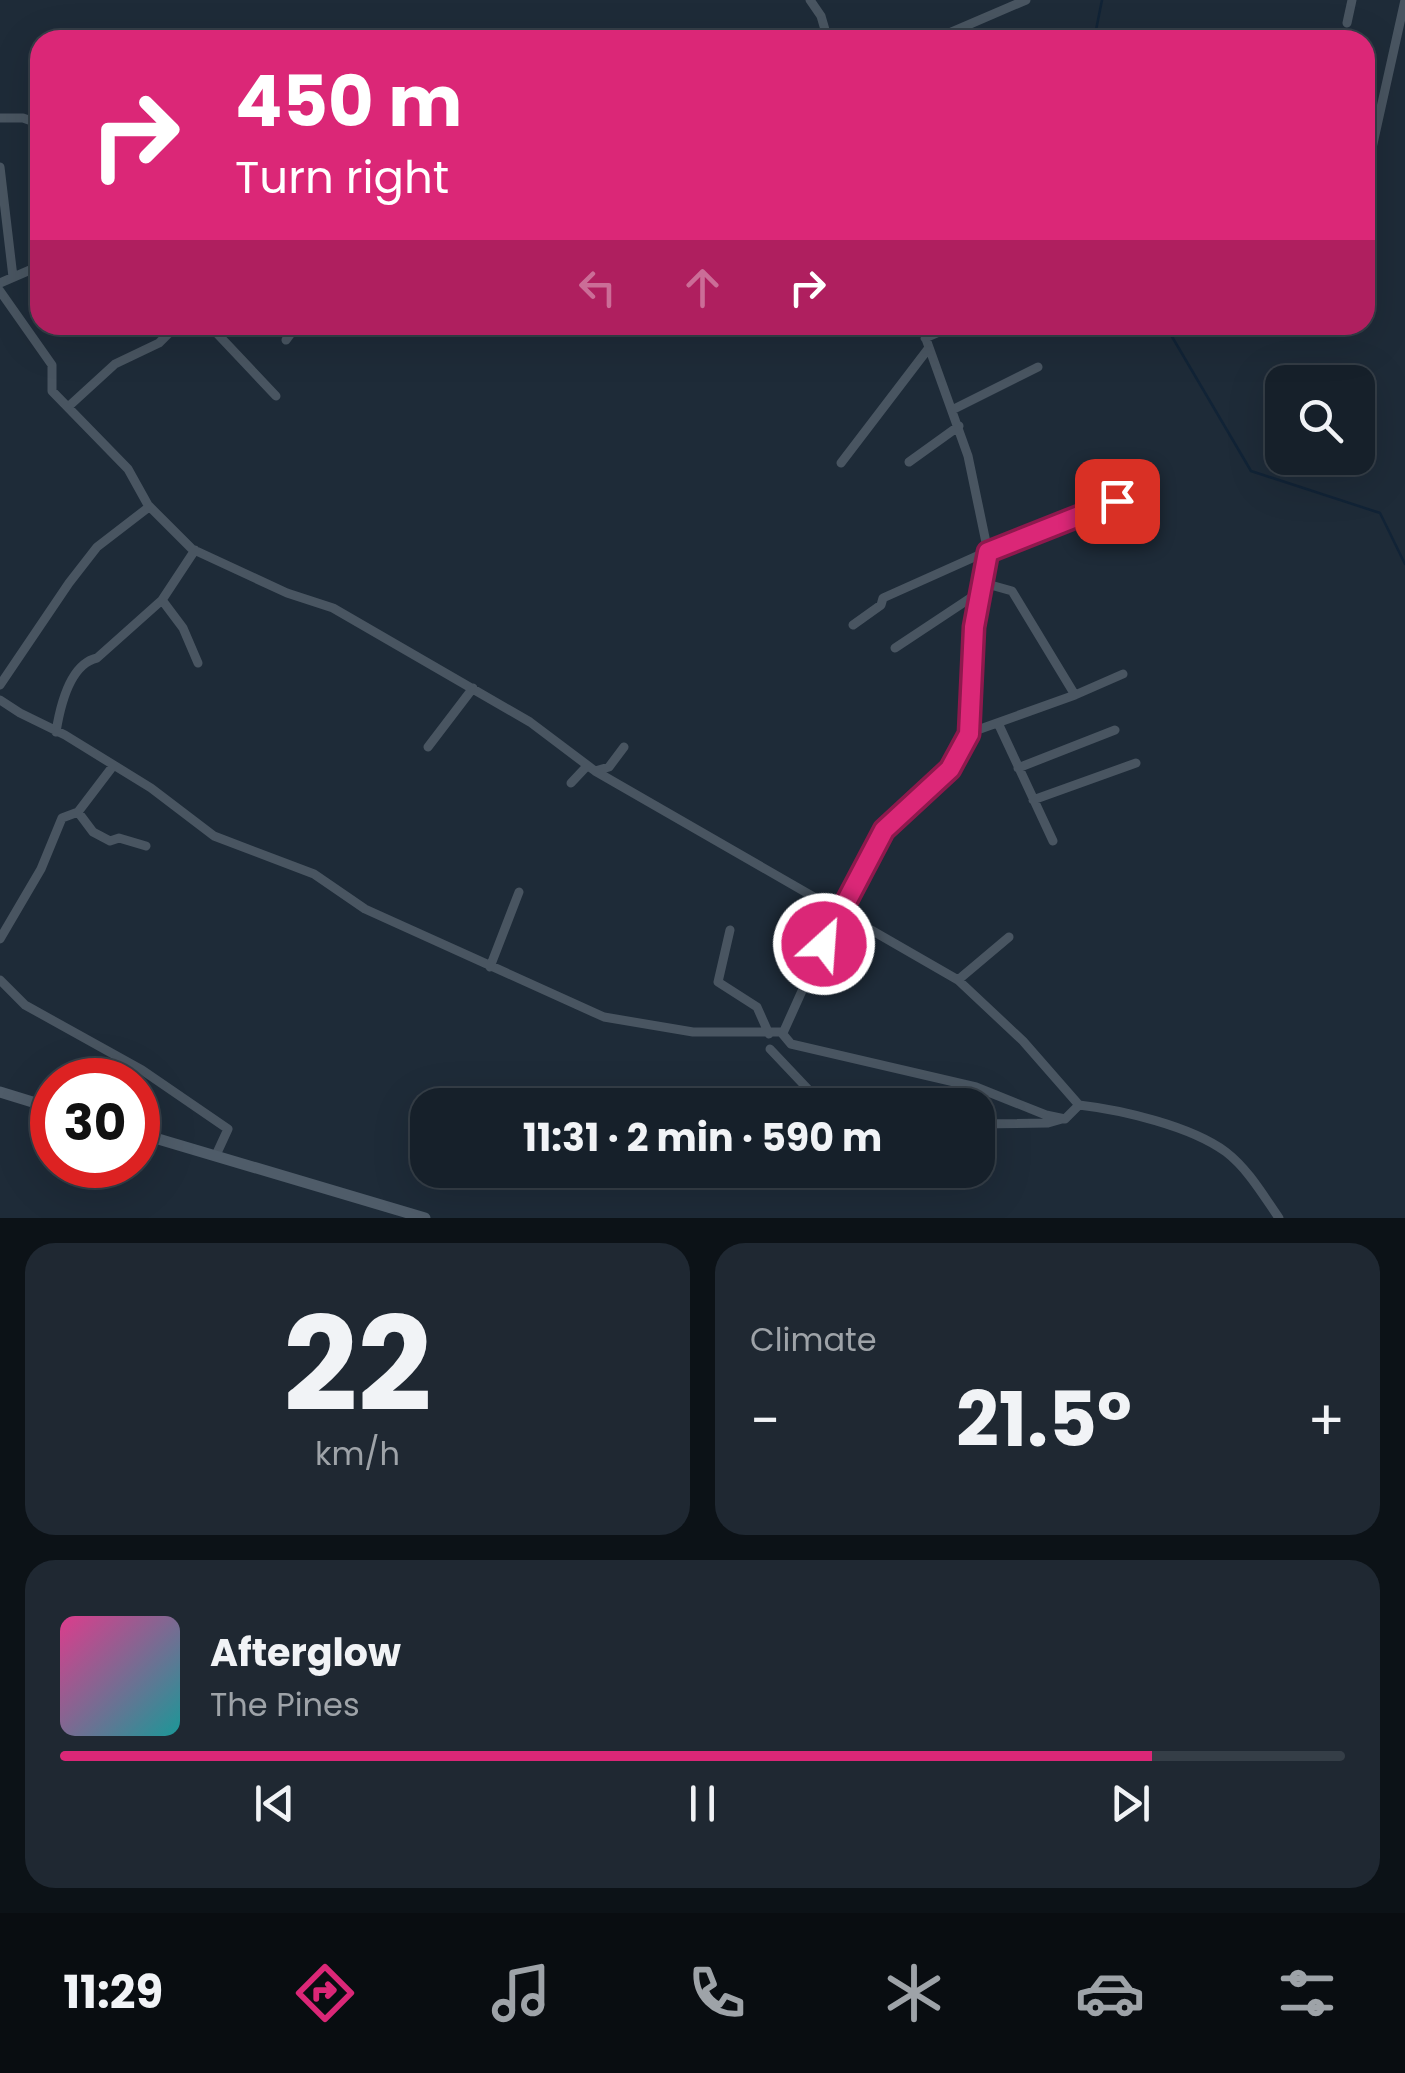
<!DOCTYPE html>
<html lang="en">
<head>
<meta charset="utf-8">
<style>
  :root { --surface:#16202a; --page:#1f2832; --text:#f1f3f6; --muted:#9ea3a8; --line:#353e47; --accent:#db2777 }
  body { margin:0; font-family:Poppins,sans-serif; background:var(--page); color:var(--text); height:100vh; display:flex; flex-direction:column; font-size:38px; white-space:nowrap }
  * { box-sizing:border-box; margin:0 }
  p { font-size:32px; color:var(--muted) }
  .icon { flex:none; width:55px; height:55px; fill:none; stroke:currentColor; stroke-width:2; stroke-linecap:round; stroke-linejoin:round }
  .map { position:relative; height:1218px; overflow:hidden }
  .panel { display:flex; flex-direction:column; gap:25px; padding:25px; background:#0c1217; flex:1 }
  .panel>* { flex:none }
  .top-card { position:absolute; left:30px; top:30px; width:1345px; height:305px; border-radius:30px; box-shadow:0 10px 40px #0002,0 0 0 2px var(--line); background:#db2777; color:#fff; overflow:hidden }
  .fabs { position:absolute; left:1265px; top:365px; display:grid; gap:20px }
  .fabs a { display:grid; place-items:center; width:110px; height:110px; border-radius:20px; background:var(--surface); box-shadow:0 10px 40px #0002,0 0 0 2px var(--line); font-size:50px }
  .speed { position:absolute; left:30px; top:1058px; display:flex; gap:20px; font-size:50px; font-weight:700; text-align:center }
  .speed>* { display:grid; place-content:center; width:130px; height:130px; border-radius:50%; background:var(--surface); box-shadow:0 10px 40px #0002,0 0 0 2px var(--line); line-height:1 }
  .speed .limit { border:15px solid #d22; background:#fff; color:#111 }
  .pin { position:absolute; display:grid; place-items:center; width:85px; height:85px; color:#fff; margin:-42px; border-radius:20px; box-shadow:0 5px 15px #0006 }
  .me { position:absolute; width:110px; margin:-55px; rotate:26deg; stroke-linejoin:round; filter:drop-shadow(0 0 8px #0008) }
  .turn { display:flex; align-items:center; gap:35px; height:210px; padding:0 40px; font-size:45px }
  .turn .icon { width:130px; height:130px; stroke-width:2.5 }
  .turn b { display:block; font-size:70px; line-height:85px }
  .lanes { display:flex; align-items:center; height:95px; padding:0 40px; background:#0003; justify-content:center; gap:50px; direction:ltr }
  .lanes .off { opacity:.35 }
  .big { font-size:75px; font-weight:700; line-height:1.1 }
  .panel .tile { flex:1; display:flex; flex-direction:column; justify-content:center; gap:15px; min-width:0; padding:0 35px; border-radius:30px; background:var(--page) }
  .panel .dial { align-items:center; gap:0 }
  .dial b { font-size:130px; line-height:1 }
  .song { display:flex; align-items:center; gap:30px }
  .cover { width:120px; height:120px; border-radius:15px; background:linear-gradient(135deg,hsl(330 70% 55%),hsl(180 70% 35%)) }
  .played { height:10px; border-radius:5px; background:linear-gradient(90deg,var(--accent) 85%,var(--line) 85%) }
  .keys { display:flex; justify-content:space-around; direction:ltr }
  .heat { display:flex; justify-content:space-between; align-items:center; font-size:55px; direction:ltr }
  .panel .tiles { flex:1; display:grid; gap:25px; grid-template-columns:1fr 1fr }
  .tile:last-child { grid-column:span 2 }
  .trip { position:absolute; left:410px; top:1088px; width:585px; height:100px; border-radius:30px; background:var(--surface); box-shadow:0 10px 40px #0002,0 0 0 2px var(--line); font-weight:700; line-height:100px; text-align:center }
  .menu { display:flex; height:160px; justify-content:space-around; align-items:center; background:#090d11; color:var(--muted) }
  .menu .icon { width:70px; height:70px }
  .menu .current { color:var(--accent) }
  .menu b { font-size:45px; color:var(--text) }
  .map>svg:first-child { display:block }
  .lines { fill:none; stroke-linecap:round; stroke-linejoin:round }
  .stream { stroke:#112336; stroke-width:2.5 }
  .minor { stroke:#495561; stroke-width:9 }
  .major { stroke:#4f5c69; stroke-width:11 }
  .route-casing { stroke:#8e194d; stroke-width:25 }
  .route { stroke:#db2777; stroke-width:18 }
</style>
</head>
<body>
<div class="map">
<svg width="1405" height="1218" viewBox="0 0 1405 1218">
  <rect width="100%" height="100%" fill="#1e2b38"/>
  <g class="lines">
    <path class="stream" d="M 1094,40 L 1102,0
      M 1172,325 L 1171,335 L 1251,471 L 1380,513 L 1405,564"/>
    <path class="minor" d="M 810,0 L 821,16 L 828,40
      M 1347,23 L 1352,0
      M 933,40 L 1026,0
      M 0,118 L 23,118 L 40,124
      M 40,134 L 40,159
      M 1370,157 L 1405,0
      M 0,167 L 13,277
      M 0,283 L 37,267 L 40,259
      M 0,291 L 52,365 L 52,391 L 128,469 L 148,505 L 192,549 L 287,593 L 333,608 L 530,722 L 595,771 L 958,980 L 1023,1041 L 1079,1105 C 1122,1110 1191,1126 1226,1152 C 1248,1169 1263,1195 1279,1218
      M 209,325 L 276,396
      M 925,338 L 955,325
      M 286,340 L 297,325
      M 68,407 L 115,364 L 159,343 L 177,325
      M 952,410 L 1038,367
      M 909,462 L 959,426
      M 841,463 L 928,349
      M 988,552 L 1117,501
      M 980,582 L 1012,591 L 1075,695
      M 162,600 L 183,628 L 198,663
      M 853,625 L 881,605 L 883,598 L 988,551
      M 895,648 L 978,593
      M 0,685 L 69,583 L 97,547 L 149,507
      M 0,700 L 20,713 L 65,735 L 151,788 L 214,836 L 314,874 L 365,909 L 604,1017 L 693,1032 L 781,1032 L 791,1044 L 976,1087 L 1046,1115 L 1065,1119 L 1079,1105
      M 998,723 L 1053,841
      M 56,732 C 60,707 70,664 97,658 L 162,600 L 195,550
      M 969,733 L 1075,695 L 1123,674
      M 428,747 L 473,688
      M 1018,768 L 1115,730
      M 595,771 L 609,767 L 624,747
      M 571,783 L 587,766
      M 1033,800 L 1136,763
      M 78,812 L 93,832 L 110,841 L 119,838 L 146,846
      M 730,930 L 718,982 L 757,1007 L 769,1034
      M 0,939 L 41,869 L 62,818 L 78,812 L 113,766
      M 490,967 L 519,892
      M 0,980 L 25,1005 L 142,1070 L 228,1129 L 216,1155
      M 958,980 L 1009,937
      M 783,1033 L 838,911 L 884,830 L 950,769 L 969,733 L 974,627 L 988,552 L 968,456 L 921,325
      M 770,1049 L 823,1105
      M 978,1124 L 1048,1123 L 1062,1119
      M 630,1173 L 632,1170"/>
    <path class="major" d="M 0,1092 L 52,1108
      M 138,1133 L 425,1218"/>
  </g>
  <g class="lines">
    <g class="route-casing">
      <path id="route" d="M 824,944 L 884,830 L 950,769 L 969,734 L 974,627 L 988,552 L 1117,501"/>
    </g>
    <use href="#route" class="route"/>
  </g>
</svg>
<div class="fabs">
<a><svg class="icon" aria-label="search" viewBox="0 0 24 24"><circle cx="10" cy="10" r="6"/><path d="M15 15l6 6"/></svg></a>
</div>
<div class="speed"><div class="limit">30</div></div>
<div class="pin" style="left:1117px;top:501px;background:#d93025"><svg class="icon" aria-label="arrive" viewBox="0 0 24 24"><path d="M6 21V4h12l-3 4 3 4H6"/></svg></div>
<svg class="me" style="left:824px;top:944px" viewBox="-20 -20 40 40"><circle r="17" fill="#db2777" stroke="#fff" stroke-width="3"/><path d="M0-11L8 9 0 5-8 9z" fill="#fff"/></svg>
<div class="trip">11:31 · 2 min · 590 m</div>
<div class="top-card">
<div class="turn"><svg class="icon" aria-label="right" viewBox="0 0 24 24"><path d="M7 20v-9h11M14 6l5 5-5 5"/></svg><div><b>450 m</b>Turn right</div></div>
<div class="lanes"><svg class="icon off" aria-label="left" viewBox="0 0 24 24"><path d="M17 20v-9H6M10 6l-5 5 5 5"/></svg><svg class="icon off" aria-label="ahead" viewBox="0 0 24 24"><path d="M12 20V5M6 11l6-6 6 6"/></svg><svg class="icon" aria-label="right" viewBox="0 0 24 24"><path d="M7 20v-9h11M14 6l5 5-5 5"/></svg></div>
</div>
</div>
<section class="panel">
<div class="tiles">
<div class="tile dial"><b>22</b><p>km/h</p></div>
<div class="tile"><p>Climate</p>
<div class="heat"><a>−</a><b class="big">21.5°</b><a>+</a></div>
</div>
<div class="tile">
<div class="song"><i class="cover"></i><div><b>Afterglow</b><p>The Pines</p></div></div>
<div class="played"></div>
<div class="keys"><svg class="icon" aria-label="previous" viewBox="0 0 24 24"><path d="M18 5L8 12l10 7zM5 5v14"/></svg><svg class="icon" aria-label="pause" viewBox="0 0 24 24"><path d="M8 5v14M16 5v14"/></svg><svg class="icon" aria-label="next" viewBox="0 0 24 24"><path d="M6 5l10 7-10 7zM19 5v14"/></svg></div>
</div>
</div>
</section>
<nav class="menu">
<b>11:29</b>
<svg class="icon current" aria-label="directions" viewBox="0 0 24 24"><path d="M12 3l9 9-9 9-9-9zM9 14v-3h6M13 9l2 2-2 2"/></svg>
<svg class="icon" aria-label="music" viewBox="0 0 24 24"><path d="M9 18V5l10-2v13"/><circle cx="6" cy="18" r="3"/><circle cx="16" cy="16" r="3"/></svg>
<svg class="icon" aria-label="phone" viewBox="0 0 24 24"><path d="M5 4h4l2 5-3 2q2 4 5 5l2-3 5 2v4C11 20 4 13 5 4z"/></svg>
<svg class="icon" aria-label="climate" viewBox="0 0 24 24"><path d="M12 3v18M4 7l16 10M4 17L20 7"/></svg>
<svg class="icon" aria-label="car" viewBox="0 0 24 24"><path d="M5 17H2v-5l4-1 3-4h7l3 4 3 1v5h-3M9 17h6M6 11h13"/><circle cx="7" cy="17" r="2"/><circle cx="17" cy="17" r="2"/></svg>
<svg class="icon" aria-label="filters" viewBox="0 0 24 24"><path d="M4 7h16M4 17h16"/><circle cx="9" cy="7" r="2"/><circle cx="15" cy="17" r="2"/></svg>
</nav>
</body>
</html>
